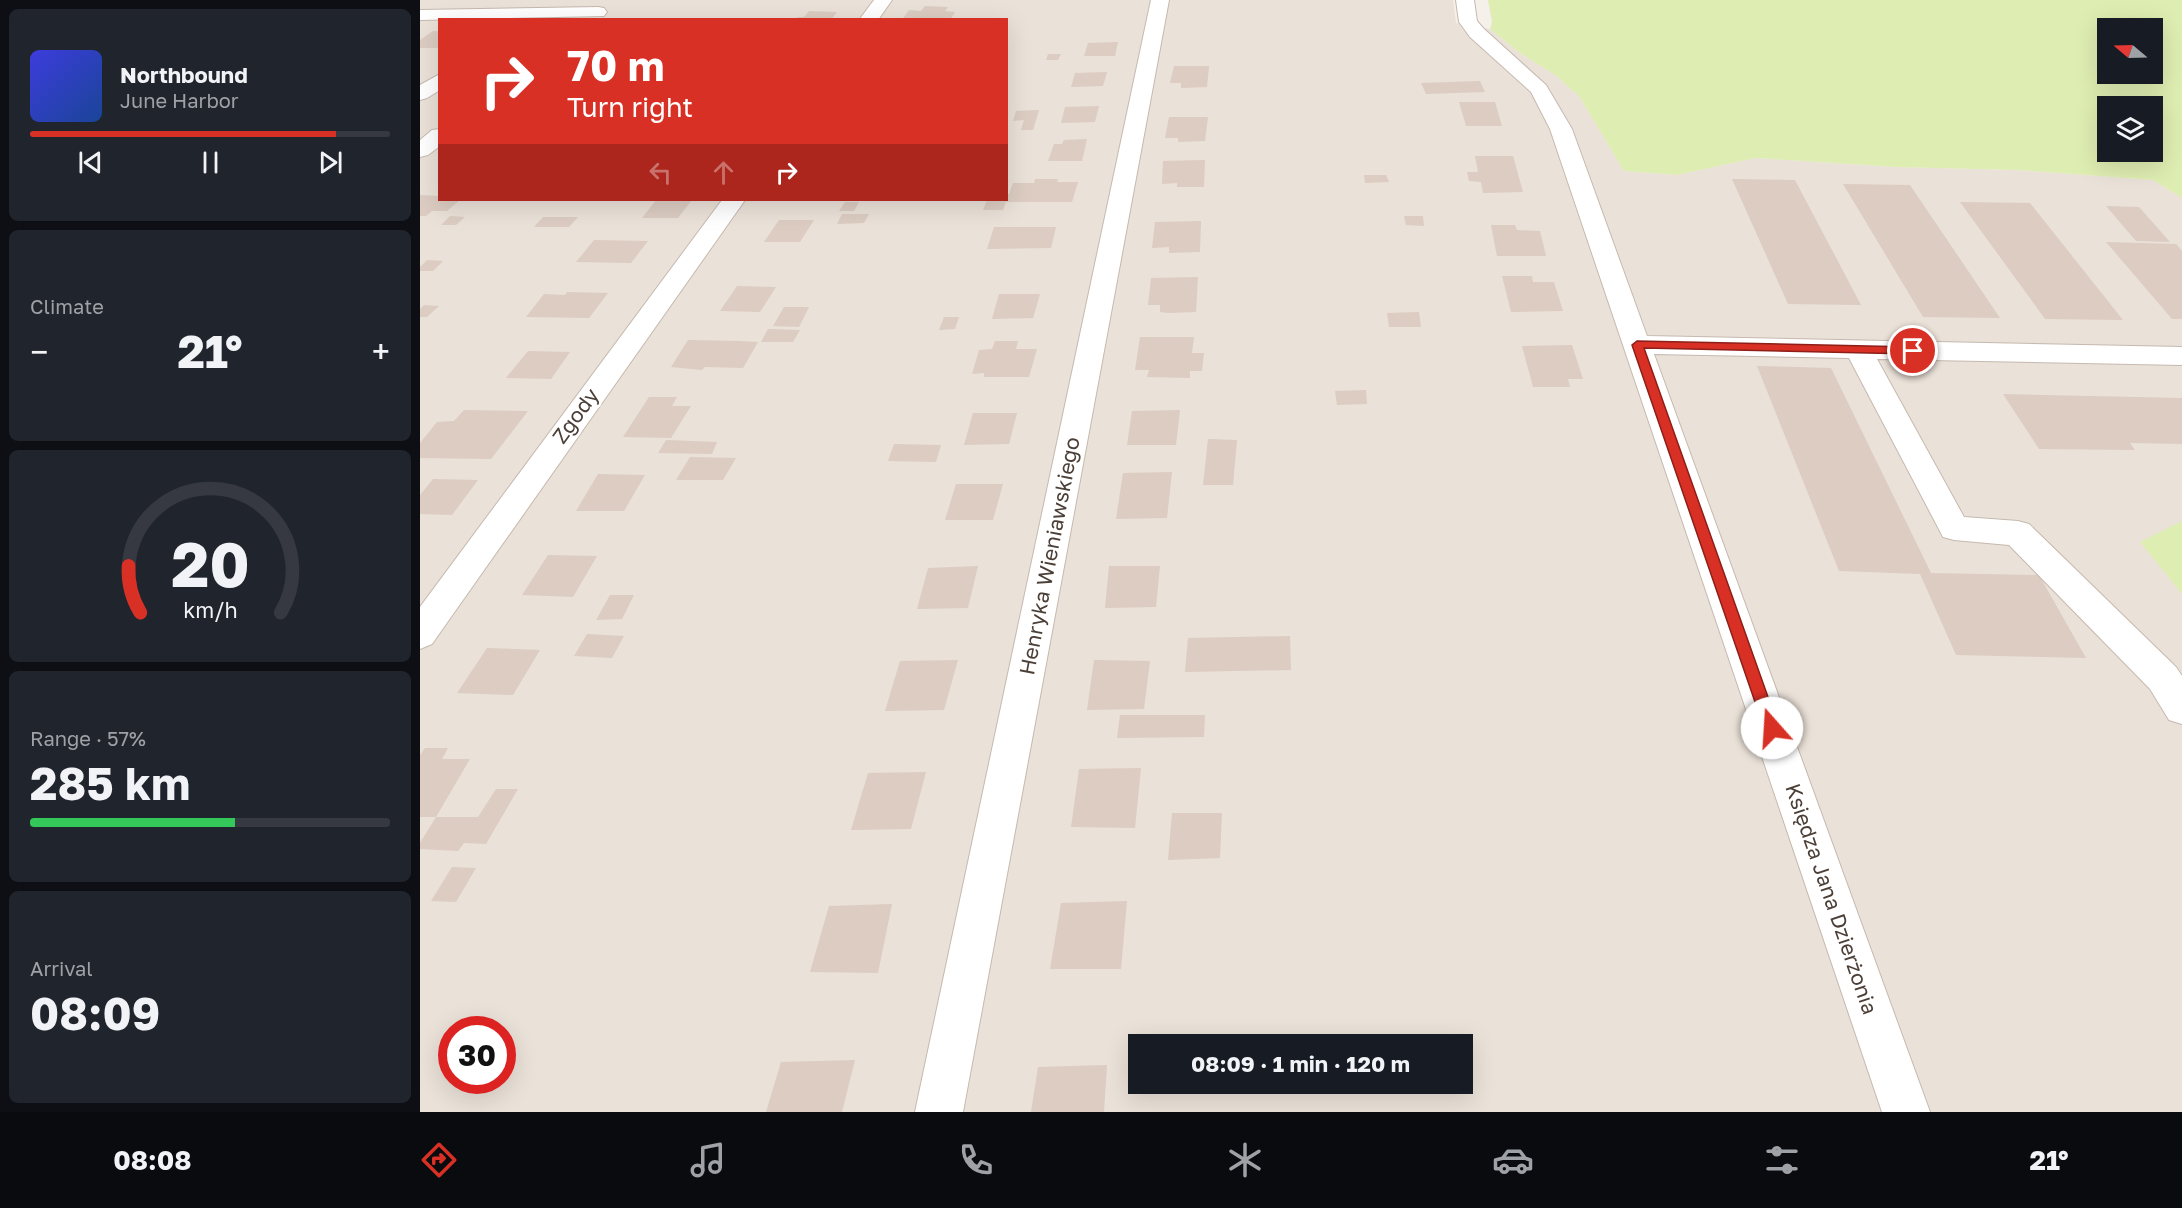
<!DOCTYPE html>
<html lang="en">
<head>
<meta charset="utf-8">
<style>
  :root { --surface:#171b24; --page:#20242c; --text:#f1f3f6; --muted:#9ea1a6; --line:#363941; --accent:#d93025 }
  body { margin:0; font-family:"Golos Text",sans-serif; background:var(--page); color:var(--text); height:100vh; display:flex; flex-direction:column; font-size:22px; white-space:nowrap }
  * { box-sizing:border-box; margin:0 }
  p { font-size:20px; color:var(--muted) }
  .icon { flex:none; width:33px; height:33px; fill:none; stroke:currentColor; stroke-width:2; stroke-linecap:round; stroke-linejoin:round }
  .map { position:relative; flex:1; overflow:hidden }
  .side { display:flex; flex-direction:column; gap:9px; padding:9px; background:#0d0f14; width:420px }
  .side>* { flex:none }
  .guide { position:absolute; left:18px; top:18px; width:570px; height:183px; border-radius:0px; box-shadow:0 6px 24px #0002; background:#d93025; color:#fff; overflow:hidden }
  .needle { width:39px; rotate:289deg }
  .controls { position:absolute; left:1677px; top:18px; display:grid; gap:12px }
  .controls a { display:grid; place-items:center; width:66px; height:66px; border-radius:0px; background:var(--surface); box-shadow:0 6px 24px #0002; font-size:30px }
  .speed { position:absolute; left:18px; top:1016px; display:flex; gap:12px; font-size:30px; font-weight:700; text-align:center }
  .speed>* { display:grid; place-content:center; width:78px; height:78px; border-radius:50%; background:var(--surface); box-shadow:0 6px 24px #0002; line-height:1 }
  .speed .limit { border:9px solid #d22; background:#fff; color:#111 }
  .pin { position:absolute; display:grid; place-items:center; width:51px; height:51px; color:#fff; margin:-26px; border:3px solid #fff; border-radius:50%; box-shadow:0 2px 6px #0007 }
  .me { position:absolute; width:66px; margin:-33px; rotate:341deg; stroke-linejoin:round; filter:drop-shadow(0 0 4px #0008) }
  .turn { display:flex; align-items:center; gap:21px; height:126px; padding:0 30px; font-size:27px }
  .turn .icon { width:78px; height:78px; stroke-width:2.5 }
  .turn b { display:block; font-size:42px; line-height:51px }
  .lanes { display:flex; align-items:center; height:57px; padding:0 30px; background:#0003; justify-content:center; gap:30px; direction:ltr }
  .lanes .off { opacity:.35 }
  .big { font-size:45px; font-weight:700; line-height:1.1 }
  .side .card { flex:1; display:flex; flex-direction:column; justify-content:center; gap:9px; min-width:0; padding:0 21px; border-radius:9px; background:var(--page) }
  .side .dial { align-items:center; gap:0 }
  .dial svg { height:156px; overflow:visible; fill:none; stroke:var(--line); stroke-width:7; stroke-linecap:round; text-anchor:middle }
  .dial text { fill:var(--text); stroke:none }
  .song { display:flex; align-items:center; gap:18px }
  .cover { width:72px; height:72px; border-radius:9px; background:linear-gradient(135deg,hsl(240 70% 55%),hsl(220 70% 35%)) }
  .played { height:6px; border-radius:3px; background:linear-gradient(90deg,var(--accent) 85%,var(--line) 85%) }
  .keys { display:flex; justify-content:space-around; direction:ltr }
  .heat { display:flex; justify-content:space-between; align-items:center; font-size:33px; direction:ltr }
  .charge { height:9px; border-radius:4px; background:linear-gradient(90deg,#34c759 57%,var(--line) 0) }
  .trip { position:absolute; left:708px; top:1034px; width:345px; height:60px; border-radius:0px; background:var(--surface); box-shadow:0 6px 24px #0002; font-weight:700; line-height:60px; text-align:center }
  .dock { display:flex; height:96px; justify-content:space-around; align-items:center; background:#090b0e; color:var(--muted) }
  .dock .icon { width:42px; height:42px }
  .dock .current { color:var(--accent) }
  .dock b { font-size:27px; color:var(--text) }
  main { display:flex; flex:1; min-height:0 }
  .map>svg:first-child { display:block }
  .residential { fill:#eae1d8; fill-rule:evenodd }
  .green { fill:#deedb1; fill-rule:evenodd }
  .building { fill:#dcccc2 }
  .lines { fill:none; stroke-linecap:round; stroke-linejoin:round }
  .minor-casing { stroke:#c6b9af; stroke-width:2 }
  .minor { fill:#fff; fill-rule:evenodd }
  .route { fill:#d93025; stroke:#8d1f18; stroke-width:1.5 }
  .labels { text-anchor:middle; stroke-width:5; stroke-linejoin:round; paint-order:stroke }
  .street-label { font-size:21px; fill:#4b3f37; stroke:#fff }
</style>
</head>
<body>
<main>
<section class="side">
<div class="card">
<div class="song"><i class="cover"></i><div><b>Northbound</b><p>June Harbor</p></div></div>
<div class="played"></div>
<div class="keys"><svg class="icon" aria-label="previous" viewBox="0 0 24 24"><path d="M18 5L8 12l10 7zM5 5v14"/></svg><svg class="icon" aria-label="pause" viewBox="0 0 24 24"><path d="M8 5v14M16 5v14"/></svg><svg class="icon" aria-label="next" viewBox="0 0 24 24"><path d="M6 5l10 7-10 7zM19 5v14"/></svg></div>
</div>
<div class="card"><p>Climate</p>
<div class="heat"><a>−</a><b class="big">21°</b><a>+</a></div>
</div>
<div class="card dial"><svg viewBox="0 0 100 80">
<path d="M14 69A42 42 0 1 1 86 69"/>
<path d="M14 69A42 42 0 0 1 8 45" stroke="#d93025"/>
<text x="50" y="56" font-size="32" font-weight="700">20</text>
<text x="50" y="72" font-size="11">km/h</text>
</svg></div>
<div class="card"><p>Range · 57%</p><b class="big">285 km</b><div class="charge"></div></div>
<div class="card"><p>Arrival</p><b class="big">08:09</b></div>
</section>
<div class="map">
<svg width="1762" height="1112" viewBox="0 0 1762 1112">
  <rect width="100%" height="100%" fill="#f6f0eb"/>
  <path class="residential" d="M 0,0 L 1033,0 L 1036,23 L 1070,29 L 1100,53 L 1134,74 L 1159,96 L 1204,171 L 1257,175 L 1335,158 L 1476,167 L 1598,170 L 1733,180 L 1762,198 L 1762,1112 L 0,1112 ZM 20,20 L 586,20 L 586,200 L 20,200 ZM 32,1029 L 82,1029 L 82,1080 L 32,1080 ZM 718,1044 L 1042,1044 L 1042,1083 L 718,1083 Z"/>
  <path class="green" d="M 1068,0 L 1762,0 L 1762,198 L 1733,180 L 1598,170 L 1476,167 L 1335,158 L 1257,175 L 1204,171 L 1159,96 L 1134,74 L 1100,53 L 1070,29 L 1072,22 ZM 1688,28 L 1732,28 L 1732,74 L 1688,74 ZM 1688,106 L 1732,106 L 1732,152 L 1688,152 Z
    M 1762,521 L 1762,594 L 1720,542 Z"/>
  <path class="building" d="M 505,6 L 528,7 L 525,11 L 535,12 L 530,20 L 482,20 L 489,10 L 501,11 Z
    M 389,11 L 417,12 L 411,20 L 375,20 L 378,17 L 384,17 Z
    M 13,31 L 20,31 L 20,48 L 0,48 L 0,40 Z
    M 698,42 L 695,56 L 664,56 L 668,43 Z
    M 628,54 L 641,54 L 638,60 L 626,60 Z
    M 754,66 L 789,66 L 787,87 L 761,88 L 761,83 L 750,83 Z
    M 687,72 L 683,86 L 651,87 L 655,73 Z
    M 1060,81 L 1065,92 L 1006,94 L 1001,83 Z
    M 1039,102 L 1075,102 L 1082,126 L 1046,126 Z
    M 679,106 L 675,122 L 641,123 L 645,107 Z
    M 619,110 L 613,130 L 601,130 L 604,120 L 593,121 L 596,111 Z
    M 749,117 L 788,117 L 785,141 L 758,142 L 758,138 L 745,138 Z
    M 667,139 L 662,161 L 628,161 L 634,144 L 642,144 L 644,140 Z
    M 1055,156 L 1093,156 L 1103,192 L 1063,193 L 1061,182 L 1049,181 L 1047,172 L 1058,172 Z
    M 785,160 L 784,187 L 757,187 L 757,183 L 742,184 L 743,161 Z
    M 944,175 L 966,175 L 969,182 L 945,183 Z
    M 615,179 L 638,179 L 637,182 L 658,182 L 652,202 L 586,202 L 583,210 L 563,210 L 567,200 L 586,200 L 586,194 L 589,194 L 593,183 L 614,183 Z
    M 1312,179 L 1375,180 L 1441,305 L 1368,304 Z
    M 1423,184 L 1490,185 L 1580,318 L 1503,317 Z
    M 0,195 L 20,196 L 20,200 L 40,200 L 27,211 L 12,211 L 6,216 L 0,216 Z
    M 236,200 L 272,200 L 258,218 L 222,218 Z
    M 425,202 L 439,202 L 434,211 L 419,211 Z
    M 1540,202 L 1610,203 L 1703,320 L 1625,319 Z
    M 1686,206 L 1719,207 L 1750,242 L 1716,241 Z
    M 422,214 L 449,214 L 444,223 L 417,224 Z
    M 30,216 L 45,217 L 36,225 L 21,225 Z
    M 984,216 L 1003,216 L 1004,226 L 986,225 Z
    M 123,217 L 158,217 L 149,227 L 114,227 Z
    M 359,220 L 394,220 L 380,242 L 344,242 Z
    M 781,221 L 780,252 L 749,253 L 749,247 L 732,248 L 735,222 Z
    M 1071,225 L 1095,225 L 1097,230 L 1120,231 L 1126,256 L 1077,256 Z
    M 574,227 L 636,227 L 631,248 L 567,249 Z
    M 174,240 L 228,241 L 211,263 L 156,262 Z
    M 1686,242 L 1756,244 L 1762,251 L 1762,319 L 1752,319 Z
    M 7,260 L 23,261 L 13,271 L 0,271 L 0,267 Z
    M 1082,276 L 1112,276 L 1113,282 L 1134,282 L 1143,311 L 1091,312 Z
    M 778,277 L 776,312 L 748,313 L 740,312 L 740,305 L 728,305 L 731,278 Z
    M 317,286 L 356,287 L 340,312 L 300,311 Z
    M 147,292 L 188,293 L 169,318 L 106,317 L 124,294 L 145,295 Z
    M 579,294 L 620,294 L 613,318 L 572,319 Z
    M 4,305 L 19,306 L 7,317 L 0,317 L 0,309 Z
    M 364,307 L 389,307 L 379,327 L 353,326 Z
    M 999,312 L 1001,327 L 969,327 L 967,313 Z
    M 524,317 L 539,317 L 535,329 L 519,330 Z
    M 348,329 L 380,330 L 373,342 L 341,342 Z
    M 720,337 L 774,337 L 772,353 L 784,353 L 782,371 L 770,371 L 770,378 L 727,377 L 729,370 L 715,370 Z
    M 268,340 L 318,341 L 338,342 L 323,368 L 285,367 L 282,370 L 251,367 Z
    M 575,341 L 598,341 L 596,349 L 617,349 L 609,377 L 564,377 L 564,373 L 552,374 L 559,350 L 572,349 Z
    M 1152,345 L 1163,379 L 1148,379 L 1150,387 L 1113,387 L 1102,346 Z
    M 108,351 L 150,352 L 131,379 L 86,378 Z
    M 1337,366 L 1411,368 L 1511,573 L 1619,575 L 1666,658 L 1536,655 L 1500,574 L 1419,571 Z
    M 946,390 L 947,404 L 917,405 L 915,391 Z
    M 1583,394 L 1762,398 L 1762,444 L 1710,443 L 1715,450 L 1619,449 Z
    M 229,397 L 257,397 L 252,406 L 271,406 L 251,438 L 203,437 Z
    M 44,410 L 108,411 L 71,459 L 0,458 L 0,443 L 17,422 L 34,421 Z
    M 760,410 L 756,445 L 707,445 L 712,411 Z
    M 553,413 L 597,413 L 589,444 L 544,445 Z
    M 788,439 L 817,440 L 813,485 L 783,485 Z
    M 246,440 L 297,442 L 292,454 L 238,453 Z
    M 474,444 L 521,445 L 516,462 L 468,461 Z
    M 270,457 L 316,458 L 303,480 L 256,480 Z
    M 752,472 L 747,518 L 696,519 L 703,473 Z
    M 178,474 L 225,475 L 204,511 L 156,511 Z
    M 13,479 L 58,480 L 32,515 L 0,514 L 0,495 Z
    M 536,484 L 583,484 L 573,520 L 525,520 Z
    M 128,555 L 177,556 L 153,597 L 102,595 Z
    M 558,566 L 548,608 L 497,609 L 508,568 Z
    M 689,566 L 740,566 L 736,607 L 685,608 Z
    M 190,595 L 214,595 L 202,619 L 176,620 Z
    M 167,634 L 204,636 L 192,658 L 154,656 Z
    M 870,636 L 871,670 L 765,672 L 768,638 Z
    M 67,648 L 120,650 L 93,695 L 37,693 Z
    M 538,660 L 524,710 L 465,711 L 480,661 Z
    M 674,660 L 730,661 L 724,709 L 667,710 Z
    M 700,715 L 785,715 L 784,737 L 697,738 Z
    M 5,748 L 28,748 L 22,759 L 50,759 L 16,817 L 0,817 L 0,755 Z
    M 721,768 L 715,828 L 651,827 L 659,769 Z
    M 506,772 L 491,829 L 431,830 L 448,773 Z
    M 76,789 L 98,789 L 66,844 L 44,843 L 38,851 L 0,849 L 0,843 L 16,817 L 58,817 Z
    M 752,813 L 802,813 L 800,858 L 748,860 Z
    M 32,867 L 56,868 L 36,902 L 11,901 Z
    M 707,901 L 701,969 L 630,969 L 641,903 Z
    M 472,904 L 458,973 L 390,972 L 409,906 Z
    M 435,1060 L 422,1112 L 346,1112 L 361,1062 Z
    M 687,1065 L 684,1112 L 611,1112 L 618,1067 Z"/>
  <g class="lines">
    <g class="minor-casing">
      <path id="minor" d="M 454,0 L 472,0 L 458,20 L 439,20 Z
        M 731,0 L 749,0 L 543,1112 L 495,1112 Z
        M 1036,0 L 1054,0 L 1057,21 L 1064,29 L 1126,85 L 1152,129 L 1227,336 L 1762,347 L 1762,365 L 1457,359 L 1544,517 L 1598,521 L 1609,524 L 1756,667 L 1762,676 L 1762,724 L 1749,720 L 1730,689 L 1589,545 L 1534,540 L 1523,537 L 1429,358 L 1234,354 L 1510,1112 L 1462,1112 L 1130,129 L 1111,92 L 1050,37 L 1042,26 L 1039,22 Z
        M 178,7 L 184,8 L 187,12 L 184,16 L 0,20 L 0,10 Z
        M 20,74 L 20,90 L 7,98 L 0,100 L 0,85 Z
        M 20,129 L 20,146 L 8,155 L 0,157 L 0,140 L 12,130 Z
        M 302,200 L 325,200 L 12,644 L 0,649 L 0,607 Z"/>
    </g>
    <use href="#minor" class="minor"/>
  </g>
  <path class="route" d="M 1217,341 L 1493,347 L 1499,351 L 1493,354 L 1224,348 L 1359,728 L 1357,733 L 1352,735 L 1346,733 L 1344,728 L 1212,345 Z"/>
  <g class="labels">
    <g class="street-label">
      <text transform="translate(156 416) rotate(-54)" y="7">Zgody</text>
      <text transform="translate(630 556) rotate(-79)" y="7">Henryka Wieniawskiego</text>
      <text transform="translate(1411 899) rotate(71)" y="7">Księdza Jana Dzierżonia</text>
    </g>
  </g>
</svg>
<div class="controls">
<a><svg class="needle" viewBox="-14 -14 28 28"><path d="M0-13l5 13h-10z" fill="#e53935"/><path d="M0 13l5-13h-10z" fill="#9ea1a6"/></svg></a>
<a><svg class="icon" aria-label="layers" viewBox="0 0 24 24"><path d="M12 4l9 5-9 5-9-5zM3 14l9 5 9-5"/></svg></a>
</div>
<div class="speed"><div class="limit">30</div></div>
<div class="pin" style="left:1493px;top:351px;background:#d93025"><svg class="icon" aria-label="arrive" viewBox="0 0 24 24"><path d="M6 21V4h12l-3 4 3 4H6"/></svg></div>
<svg class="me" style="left:1352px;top:728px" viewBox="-20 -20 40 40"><circle r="19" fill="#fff"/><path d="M0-13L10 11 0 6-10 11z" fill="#d93025"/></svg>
<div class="trip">08:09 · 1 min · 120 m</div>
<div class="guide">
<div class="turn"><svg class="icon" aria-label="right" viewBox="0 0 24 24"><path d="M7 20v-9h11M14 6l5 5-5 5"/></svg><div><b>70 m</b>Turn right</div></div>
<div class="lanes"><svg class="icon off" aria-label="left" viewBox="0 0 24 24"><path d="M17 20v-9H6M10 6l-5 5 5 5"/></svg><svg class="icon off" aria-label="ahead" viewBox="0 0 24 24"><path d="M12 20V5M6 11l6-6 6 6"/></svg><svg class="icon" aria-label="right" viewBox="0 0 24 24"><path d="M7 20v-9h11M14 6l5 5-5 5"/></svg></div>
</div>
</div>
</main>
<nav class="dock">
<b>08:08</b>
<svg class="icon current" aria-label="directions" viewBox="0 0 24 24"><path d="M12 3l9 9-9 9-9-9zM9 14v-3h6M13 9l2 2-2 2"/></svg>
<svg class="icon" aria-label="music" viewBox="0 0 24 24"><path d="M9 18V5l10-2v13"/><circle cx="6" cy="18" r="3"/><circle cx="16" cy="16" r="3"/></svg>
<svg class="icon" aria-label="phone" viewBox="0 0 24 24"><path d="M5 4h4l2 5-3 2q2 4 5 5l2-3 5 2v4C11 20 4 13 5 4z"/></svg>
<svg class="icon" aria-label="climate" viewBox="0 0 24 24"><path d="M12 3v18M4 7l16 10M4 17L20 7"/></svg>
<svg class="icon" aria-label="car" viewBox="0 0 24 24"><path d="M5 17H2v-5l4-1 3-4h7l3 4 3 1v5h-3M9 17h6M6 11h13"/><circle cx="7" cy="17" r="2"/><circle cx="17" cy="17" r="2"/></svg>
<svg class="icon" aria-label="filters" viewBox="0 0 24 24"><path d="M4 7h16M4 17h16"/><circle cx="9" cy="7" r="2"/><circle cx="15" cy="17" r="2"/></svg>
<b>21°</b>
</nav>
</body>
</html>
